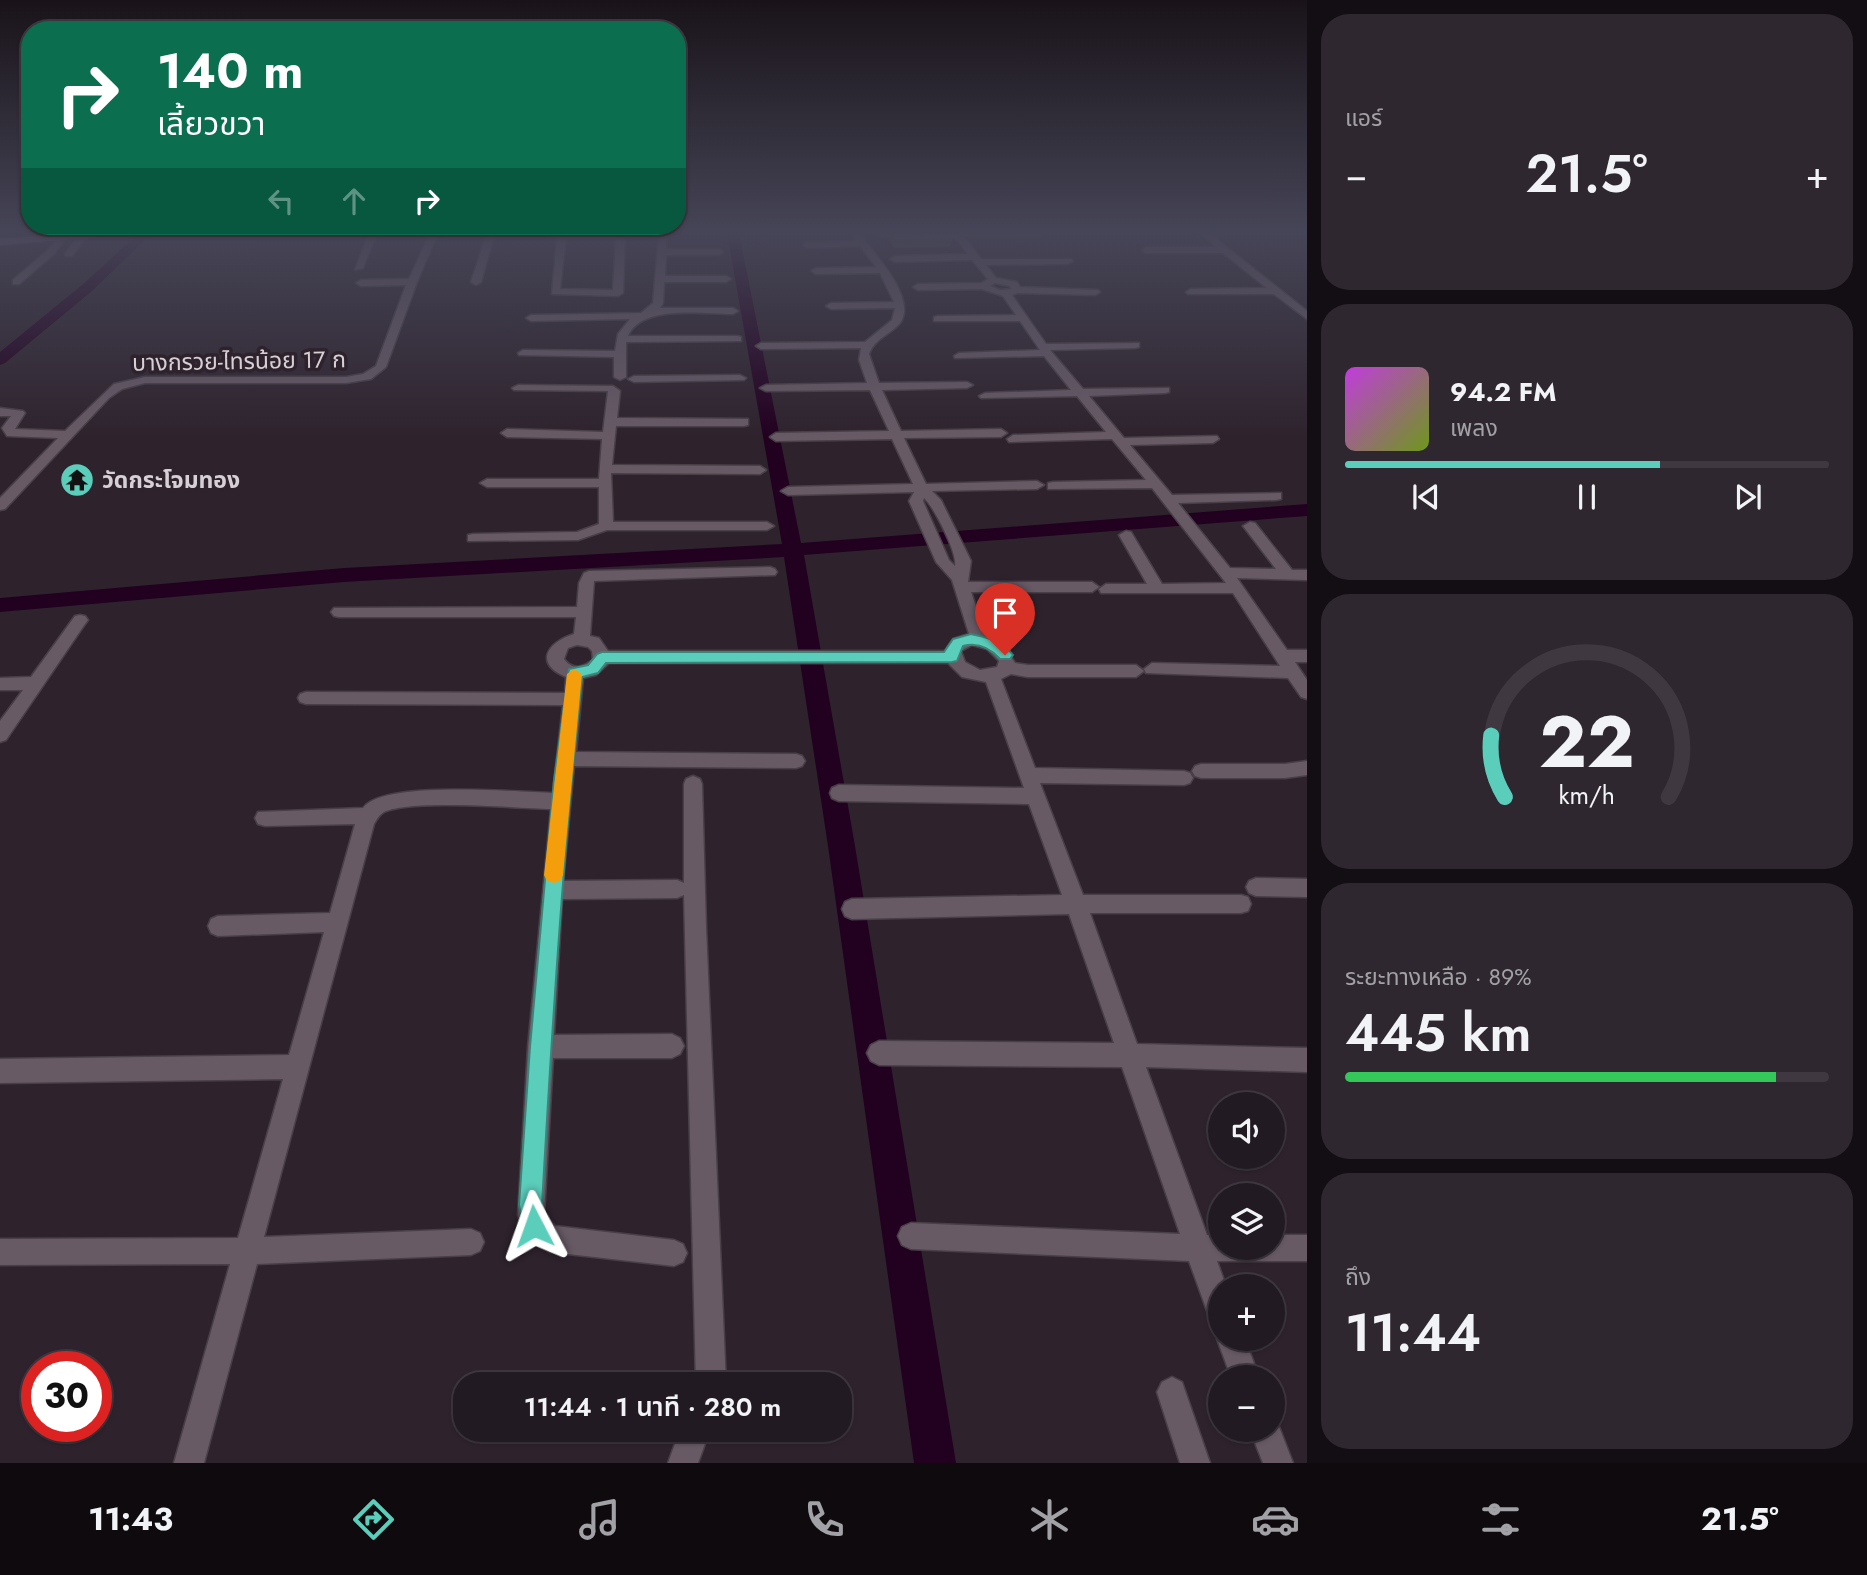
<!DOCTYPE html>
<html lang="th">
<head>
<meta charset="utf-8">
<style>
  :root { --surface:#221a22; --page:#2e272f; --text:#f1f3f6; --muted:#a2a1a5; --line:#3f3840; --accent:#5bcebb }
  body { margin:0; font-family:Jost,"Noto Sans Thai",sans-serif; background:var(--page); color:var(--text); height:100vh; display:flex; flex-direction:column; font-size:26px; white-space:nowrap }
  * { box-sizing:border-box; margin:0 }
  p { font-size:23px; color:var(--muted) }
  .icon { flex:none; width:38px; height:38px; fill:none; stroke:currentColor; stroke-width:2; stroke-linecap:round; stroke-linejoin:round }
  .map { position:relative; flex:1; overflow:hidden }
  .sheet { display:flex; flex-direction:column; gap:14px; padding:14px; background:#130e13; width:560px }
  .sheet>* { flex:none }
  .hud { position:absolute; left:21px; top:21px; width:665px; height:214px; border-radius:28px; box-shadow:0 2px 5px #0004,0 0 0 2px var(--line); background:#0b6e4f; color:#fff; overflow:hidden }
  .controls { position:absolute; left:1208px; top:1092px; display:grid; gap:14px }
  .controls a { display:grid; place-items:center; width:77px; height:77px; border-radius:50%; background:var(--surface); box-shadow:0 2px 5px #0004,0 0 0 2px var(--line); font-size:35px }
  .speed { position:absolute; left:21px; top:1351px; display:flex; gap:14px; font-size:35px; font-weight:700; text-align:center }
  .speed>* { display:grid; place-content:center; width:91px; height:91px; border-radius:50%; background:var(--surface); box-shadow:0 2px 5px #0004,0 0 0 2px var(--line); line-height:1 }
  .speed .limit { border:10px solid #d22; background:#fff; color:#111 }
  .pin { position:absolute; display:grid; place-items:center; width:60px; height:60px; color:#fff; margin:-72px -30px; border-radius:50% 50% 50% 0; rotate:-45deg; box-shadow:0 0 7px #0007 }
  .pin .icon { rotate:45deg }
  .me { position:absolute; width:77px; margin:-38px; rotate:356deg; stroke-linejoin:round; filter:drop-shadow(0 0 5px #0008) }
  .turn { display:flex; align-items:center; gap:24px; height:147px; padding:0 21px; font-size:32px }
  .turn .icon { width:91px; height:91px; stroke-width:2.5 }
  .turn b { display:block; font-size:49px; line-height:60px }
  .lanes { display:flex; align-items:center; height:66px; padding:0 21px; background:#0003; justify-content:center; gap:35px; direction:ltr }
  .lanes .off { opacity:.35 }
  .big { font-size:52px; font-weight:600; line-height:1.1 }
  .sheet .widget { flex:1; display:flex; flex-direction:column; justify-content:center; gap:10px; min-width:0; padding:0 24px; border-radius:28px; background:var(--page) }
  .sheet .dial { align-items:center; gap:0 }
  .dial svg { height:182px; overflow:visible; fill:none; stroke:var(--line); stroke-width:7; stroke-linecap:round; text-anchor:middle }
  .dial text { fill:var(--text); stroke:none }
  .song { display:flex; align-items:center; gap:21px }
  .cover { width:84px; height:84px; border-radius:10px; background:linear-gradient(135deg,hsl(290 70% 55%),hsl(80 70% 35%)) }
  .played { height:7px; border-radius:4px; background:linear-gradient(90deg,var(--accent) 65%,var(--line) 65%) }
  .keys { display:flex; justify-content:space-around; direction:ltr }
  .heat { display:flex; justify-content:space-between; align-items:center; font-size:38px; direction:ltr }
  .charge { height:10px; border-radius:5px; background:linear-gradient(90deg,#34c759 89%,var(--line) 0) }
  .trip { position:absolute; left:453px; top:1372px; width:399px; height:70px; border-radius:28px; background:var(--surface); box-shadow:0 2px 5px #0004,0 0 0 2px var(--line); font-weight:600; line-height:70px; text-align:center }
  .tabs { display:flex; height:112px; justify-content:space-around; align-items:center; background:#0e0a0e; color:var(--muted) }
  .tabs .icon { width:49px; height:49px }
  .tabs .current { color:var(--accent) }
  .tabs b { font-size:32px; color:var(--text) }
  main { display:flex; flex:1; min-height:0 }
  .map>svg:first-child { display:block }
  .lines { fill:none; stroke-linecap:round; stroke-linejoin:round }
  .canal { fill:#220020; fill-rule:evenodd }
  .minor-casing { stroke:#483f47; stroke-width:3 }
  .major-casing { stroke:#483f47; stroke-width:3 }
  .minor { fill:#675a65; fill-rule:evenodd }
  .major { fill:#b17aab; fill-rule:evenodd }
  .wall { fill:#4f444d }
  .building { fill:#5e525c; stroke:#70666f; stroke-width:2 }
  .route { fill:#5bcebb; stroke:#3b867a; stroke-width:2 }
  .slow { fill:#f59e0b }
  .labels { text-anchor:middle; stroke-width:7; stroke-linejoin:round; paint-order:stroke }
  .far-street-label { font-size:23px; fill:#d6cfd5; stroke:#2e232d }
  .far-poi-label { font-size:23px; font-weight:bold; fill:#d6cfd5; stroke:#2e232d; text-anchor:start }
</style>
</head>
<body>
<main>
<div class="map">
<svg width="1307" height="1463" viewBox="0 0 1307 1463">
  <rect width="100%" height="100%" fill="#2e232d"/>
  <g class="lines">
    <path class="canal" d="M 139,233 L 152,233 L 92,291 L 5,363 L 0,365 L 0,352 L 82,285 Z
      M 727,233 L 739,233 L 801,543 L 1307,504 L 1307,516 L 804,555 L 855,846 L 956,1463 L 914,1463 L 828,846 L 784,557 L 344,582 L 0,612 L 0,598 L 344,568 L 782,544 Z"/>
    <g class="minor-casing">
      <path id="minor" d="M 81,233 L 88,235 L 72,256 L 66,256 L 65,254 Z
        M 369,233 L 377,233 L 363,268 L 355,270 Z
        M 430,233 L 438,233 L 417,282 L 386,367 L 371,379 L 346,383 L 145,383 L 122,389 L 109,398 L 5,509 L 0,510 L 0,498 L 58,438 L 7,436 L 2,428 L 11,416 L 0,416 L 0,408 L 23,411 L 25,413 L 15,429 L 65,431 L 114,384 L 145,377 L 346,377 L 363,374 L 376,366 L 406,285 L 361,286 L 356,283 L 361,280 L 409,279 Z
        M 487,233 L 495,233 L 481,282 L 476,285 L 471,282 Z
        M 525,233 L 625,233 L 623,293 L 618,296 L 552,294 L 557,237 ZM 566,238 L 616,238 L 613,290 L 560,289 Z
        M 659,233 L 667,233 L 666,249 L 719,249 L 723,252 L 719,255 L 666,255 L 665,276 L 726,276 L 731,279 L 726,282 L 664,282 L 663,303 L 660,308 L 733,308 L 738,311 L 733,314 C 703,314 642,304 628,336 L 737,336 L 741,337 L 741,341 L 626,342 L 626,377 L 620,380 L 614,377 L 614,357 L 519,355 L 518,353 L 523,350 L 615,351 L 618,334 L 630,319 L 531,321 L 526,318 L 531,315 L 641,313 L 653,303 Z
        M 851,233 L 859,233 C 873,252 918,299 900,323 C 890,335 875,338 869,354 L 879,383 L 967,382 L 973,385 L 967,388 L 882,390 L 901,431 L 1001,429 L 1007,433 L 1001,437 L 904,438 L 926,484 L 1037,481 L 1044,485 L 1037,489 L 932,491 L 941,500 L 971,561 L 968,582 L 1092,582 L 1099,587 L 1092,592 L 971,592 L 986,636 L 1003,644 L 1015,663 L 1028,665 L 1136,665 L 1144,671 L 1136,677 L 1028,677 L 1011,674 L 1001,679 L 1035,768 L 1184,771 L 1190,773 L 1193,778 L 1190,783 L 1184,785 L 1040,783 L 1083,895 L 1241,895 L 1248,897 L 1251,904 L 1248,911 L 1241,913 L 1090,913 L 1137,1044 L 1307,1048 L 1307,1072 L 1146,1067 L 1207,1235 L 1220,1235 L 1220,1248 L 1272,1248 L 1272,1235 L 1307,1235 L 1307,1261 L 1217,1261 L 1226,1286 L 1220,1286 L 1220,1323 L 1210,1319 L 1189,1261 L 911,1249 L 902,1245 L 898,1236 L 902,1227 L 911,1223 L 1180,1234 L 1122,1067 L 879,1065 L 871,1061 L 867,1053 L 871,1045 L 879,1041 L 1114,1043 L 1069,914 L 852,919 L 845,916 L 842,909 L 845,902 L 852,899 L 1062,895 L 1029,804 L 839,801 L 832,798 L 830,793 L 832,788 L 839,785 L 1024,788 L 986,682 L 962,677 L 948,663 L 609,663 L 596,675 L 583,678 L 576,752 L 796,754 L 802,756 L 805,761 L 802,766 L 796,768 L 574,766 L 563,881 L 677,880 L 684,883 L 684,784 L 686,779 L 693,776 L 700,779 L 702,784 L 706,927 L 726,1384 L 696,1384 L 684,895 L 677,898 L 562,899 L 554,1035 L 672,1034 L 680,1038 L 684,1046 L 680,1054 L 672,1058 L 553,1058 L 544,1215 L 555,1226 L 674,1240 L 683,1244 L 687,1253 L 683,1262 L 674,1266 L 550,1252 L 525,1235 L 518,1215 L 528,1047 L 551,809 C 516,808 412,799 384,812 C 379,815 377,819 374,824 L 264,1237 L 471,1229 L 480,1233 L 484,1242 L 480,1251 L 471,1255 L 257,1264 L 204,1463 L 174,1463 L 230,1264 L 0,1265 L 0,1239 L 238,1238 L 283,1079 L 0,1083 L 0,1059 L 289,1055 L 324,932 L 218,936 L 211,933 L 208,926 L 211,919 L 218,916 L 330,913 L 355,824 L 265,826 L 258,824 L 255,818 L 258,812 L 363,808 C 383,780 517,792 553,793 L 563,705 L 306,704 L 300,702 L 298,698 L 300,694 L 306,692 L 565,693 L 566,677 C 533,663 548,642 574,634 L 576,617 L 339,617 L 334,616 L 331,612 L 334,608 L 577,607 L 579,583 L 584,573 L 589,571 L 770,567 L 775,569 L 777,572 L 775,575 L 594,581 L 590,636 L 599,638 L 608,651 L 945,651 L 953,639 L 969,634 L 952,580 L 936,562 L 909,501 L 914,492 L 788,495 L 781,491 L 788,487 L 913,484 L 892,439 L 776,441 L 770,437 L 776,433 L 889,431 L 870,390 L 766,391 L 760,388 L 766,385 L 867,383 L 859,360 L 861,348 L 761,349 L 756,346 L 761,343 L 865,342 L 892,320 L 895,308 L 831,309 L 826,306 L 831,303 L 894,302 L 880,273 L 816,274 L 811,271 L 816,268 L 876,267 L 860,246 L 807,248 L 803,245 L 807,242 L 856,241 ZM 924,498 C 934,507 958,554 955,566 L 949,560 L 923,501 ZM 577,645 L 588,647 L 592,651 L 593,660 C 582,668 572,670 564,659 L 568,648 ZM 972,645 L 987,649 L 999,661 L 997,667 L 980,670 L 965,662 L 961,651 Z
        M 879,233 L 1044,233 L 1040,236 L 963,236 L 981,259 L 1071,259 L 1073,261 L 1068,264 L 986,265 L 996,278 L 1017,282 L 1020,287 L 1098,290 L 1100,292 L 1095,295 L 1018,293 L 1012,295 L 1046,344 L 1139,343 L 1139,347 L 1135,348 L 1050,350 L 1083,389 L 1169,388 L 1169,392 L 1165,393 L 1089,396 L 1124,438 L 1217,436 L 1219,439 L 1213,443 L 1130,445 L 1172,495 L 1281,493 L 1281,499 L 1276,500 L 1178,503 L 1230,568 L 1276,569 L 1243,526 L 1250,522 L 1255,523 L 1292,570 L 1307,570 L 1307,580 L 1237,578 L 1287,650 L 1307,650 L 1307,662 L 1295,662 L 1307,680 L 1307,699 L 1301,697 L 1288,678 L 1146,673 L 1144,669 L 1152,663 L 1280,666 L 1233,593 L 1101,593 L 1099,589 L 1106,584 L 1147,584 L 1119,535 L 1126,531 L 1131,532 L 1162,584 L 1226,583 L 1152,488 L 1048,489 L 1048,483 L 1053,482 L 1146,480 L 1112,439 L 1009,442 L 1007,439 L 1013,435 L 1106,432 L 1077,396 L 981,398 L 979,396 L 985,393 L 1071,390 L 1044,356 L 955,358 L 954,356 L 959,353 L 1040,350 L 1020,321 L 934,321 L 934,317 L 938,316 L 1016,315 L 1003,296 L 982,289 L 918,290 L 913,287 L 918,284 L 982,283 L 988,279 L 972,260 L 895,262 L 890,259 L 895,256 L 968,254 L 954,236 L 882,237 ZM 995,283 L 1010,286 L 1011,289 L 1000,290 L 990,286 Z
        M 1200,233 L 1209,233 L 1307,311 L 1307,319 L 1274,294 L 1188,294 L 1186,292 L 1191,289 L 1267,288 L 1223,253 L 1146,253 L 1142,250 L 1146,247 L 1216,247 Z
        M 60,235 L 67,237 L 54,254 L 19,284 L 13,284 L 13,280 L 48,250 Z
        M 740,375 L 746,378 L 744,380 L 634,382 L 628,379 L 634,376 Z
        M 518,385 L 613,386 L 620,391 L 617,418 L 748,419 L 748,425 L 744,426 L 616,426 L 612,465 L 760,466 L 766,470 L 760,474 L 611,473 L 613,522 L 767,522 L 774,526 L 767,530 L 607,530 L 578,540 L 468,541 L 468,535 L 473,534 L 577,532 L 599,524 L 599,487 L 487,487 L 480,483 L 487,479 L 599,479 L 602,439 L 507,437 L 501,433 L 507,429 L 603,432 L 608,391 L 514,390 L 512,388 Z
        M 80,615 L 85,616 L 88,620 L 85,624 L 6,740 L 0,742 L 0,721 L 23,690 L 0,690 L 0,678 L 31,677 L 75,616 Z
        M 1307,761 L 1307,775 L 1285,778 L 1201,778 L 1195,776 L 1192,771 L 1195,766 L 1201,764 L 1285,764 Z
        M 1256,878 L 1307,879 L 1307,897 L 1256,896 L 1249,893 L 1246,887 L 1249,881 Z
        M 1220,1332 L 1220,1339 L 1245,1339 L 1259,1377 L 1231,1377 L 1217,1339 Z
        M 1172,1377 L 1182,1382 L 1210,1463 L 1180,1463 L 1157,1392 L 1162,1382 Z
        M 1272,1418 L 1276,1419 L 1293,1463 L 1263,1463 L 1250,1430 L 1272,1430 Z
        M 680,1430 L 710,1430 L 698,1463 L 668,1463 Z"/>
    </g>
    <g class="major-casing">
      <path id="major" d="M 84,233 L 115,233 L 111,236 L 0,245 L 0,239 Z"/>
    </g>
    <use href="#minor" class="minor"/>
    <use href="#major" class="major"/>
  </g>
  <path class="wall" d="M 890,233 L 950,233 L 953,237 L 950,247 L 894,248 L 889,240 Z"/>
  <path class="building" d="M 893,233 L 950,233 L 953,237 L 896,238 Z"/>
  <linearGradient id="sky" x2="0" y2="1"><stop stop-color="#191319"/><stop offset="0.53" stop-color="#464557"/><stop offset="1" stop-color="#464557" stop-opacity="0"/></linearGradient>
  <rect width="1307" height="437" fill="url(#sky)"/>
  <path class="route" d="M 971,634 C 988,638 1002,640 1013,655 L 1010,659 L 1000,659 C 990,648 978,642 963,646 L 957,661 L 952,662 L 606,663 L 598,673 L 582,677 C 563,853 552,1029 542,1205 L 546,1226 L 542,1234 L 534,1238 L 525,1234 L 519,1205 L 530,1047 L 554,780 L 569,669 L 588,665 L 597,654 L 602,652 L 944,652 L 953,639 Z"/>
  <path class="slow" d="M 574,669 L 582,674 L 563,875 L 560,881 L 554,883 L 547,881 L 544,875 L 567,674 Z"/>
  <defs>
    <g id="temple-disc" transform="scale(1.75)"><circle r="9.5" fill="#5bcebb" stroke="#2e232d"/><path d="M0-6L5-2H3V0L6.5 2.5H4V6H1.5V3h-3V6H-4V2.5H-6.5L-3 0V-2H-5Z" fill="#111"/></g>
  </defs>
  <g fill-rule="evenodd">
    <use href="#temple-disc" x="77" y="480"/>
  </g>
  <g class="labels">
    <g class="far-street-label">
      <text transform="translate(239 361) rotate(-1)" y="8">บางกรวย-ไทรน้อย 17 ก</text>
    </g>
    <g class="far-poi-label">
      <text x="102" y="488">วัดกระโจมทอง</text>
    </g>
  </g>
</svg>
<div class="controls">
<a><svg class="icon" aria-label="sound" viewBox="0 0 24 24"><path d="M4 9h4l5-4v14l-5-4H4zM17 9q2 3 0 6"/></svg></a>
<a><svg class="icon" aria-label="layers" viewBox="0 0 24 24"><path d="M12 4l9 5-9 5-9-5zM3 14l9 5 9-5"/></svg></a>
<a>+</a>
<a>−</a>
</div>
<div class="speed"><div class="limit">30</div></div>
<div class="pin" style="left:1005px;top:655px;background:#d93025"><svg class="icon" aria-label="arrive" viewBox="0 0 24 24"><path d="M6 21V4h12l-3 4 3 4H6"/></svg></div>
<svg class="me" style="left:534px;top:1226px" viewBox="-20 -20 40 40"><path d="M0-17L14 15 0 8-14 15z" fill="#5bcebb" stroke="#fff" stroke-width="4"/></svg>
<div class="trip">11:44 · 1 นาที · 280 m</div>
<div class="hud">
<div class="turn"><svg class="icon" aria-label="right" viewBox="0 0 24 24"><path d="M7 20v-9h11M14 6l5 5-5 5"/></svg><div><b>140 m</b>เลี้ยวขวา</div></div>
<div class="lanes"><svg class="icon off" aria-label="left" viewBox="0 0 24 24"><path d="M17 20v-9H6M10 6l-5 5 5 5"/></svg><svg class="icon off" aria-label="ahead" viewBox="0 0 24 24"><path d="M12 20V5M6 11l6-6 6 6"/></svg><svg class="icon" aria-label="right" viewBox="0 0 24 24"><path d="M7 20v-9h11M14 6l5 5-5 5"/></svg></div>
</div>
</div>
<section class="sheet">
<div class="widget"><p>แอร์</p>
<div class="heat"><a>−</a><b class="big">21.5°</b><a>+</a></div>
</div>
<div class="widget">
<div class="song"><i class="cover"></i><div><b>94.2 FM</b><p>เพลง</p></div></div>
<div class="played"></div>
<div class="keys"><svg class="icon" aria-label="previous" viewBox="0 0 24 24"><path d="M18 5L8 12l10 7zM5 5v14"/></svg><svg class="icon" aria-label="pause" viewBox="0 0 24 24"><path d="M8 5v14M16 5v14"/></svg><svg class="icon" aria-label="next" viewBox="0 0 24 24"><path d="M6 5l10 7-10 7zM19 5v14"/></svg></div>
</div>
<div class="widget dial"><svg viewBox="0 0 100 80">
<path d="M14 69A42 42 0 1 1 86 69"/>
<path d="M14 69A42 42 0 0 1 8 42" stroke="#5bcebb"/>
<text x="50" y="56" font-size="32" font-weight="700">22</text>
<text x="50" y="72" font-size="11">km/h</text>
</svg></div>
<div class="widget"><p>ระยะทางเหลือ · 89%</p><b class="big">445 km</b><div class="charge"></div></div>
<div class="widget"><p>ถึง</p><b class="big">11:44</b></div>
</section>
</main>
<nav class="tabs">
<b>11:43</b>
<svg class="icon current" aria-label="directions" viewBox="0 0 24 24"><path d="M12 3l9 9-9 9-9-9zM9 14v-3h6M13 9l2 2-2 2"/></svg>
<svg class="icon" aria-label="music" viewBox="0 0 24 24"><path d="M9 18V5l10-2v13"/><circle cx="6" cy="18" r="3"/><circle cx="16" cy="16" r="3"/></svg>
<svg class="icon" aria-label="phone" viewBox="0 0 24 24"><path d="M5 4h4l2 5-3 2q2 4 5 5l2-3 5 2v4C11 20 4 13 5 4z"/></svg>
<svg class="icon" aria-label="climate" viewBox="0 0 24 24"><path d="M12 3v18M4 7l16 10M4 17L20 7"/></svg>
<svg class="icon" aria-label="car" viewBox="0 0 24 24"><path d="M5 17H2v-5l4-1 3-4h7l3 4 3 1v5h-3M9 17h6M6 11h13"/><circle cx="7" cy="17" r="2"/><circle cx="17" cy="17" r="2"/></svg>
<svg class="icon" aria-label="filters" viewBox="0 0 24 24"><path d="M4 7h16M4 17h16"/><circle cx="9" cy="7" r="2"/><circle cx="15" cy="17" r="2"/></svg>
<b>21.5°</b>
</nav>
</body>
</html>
